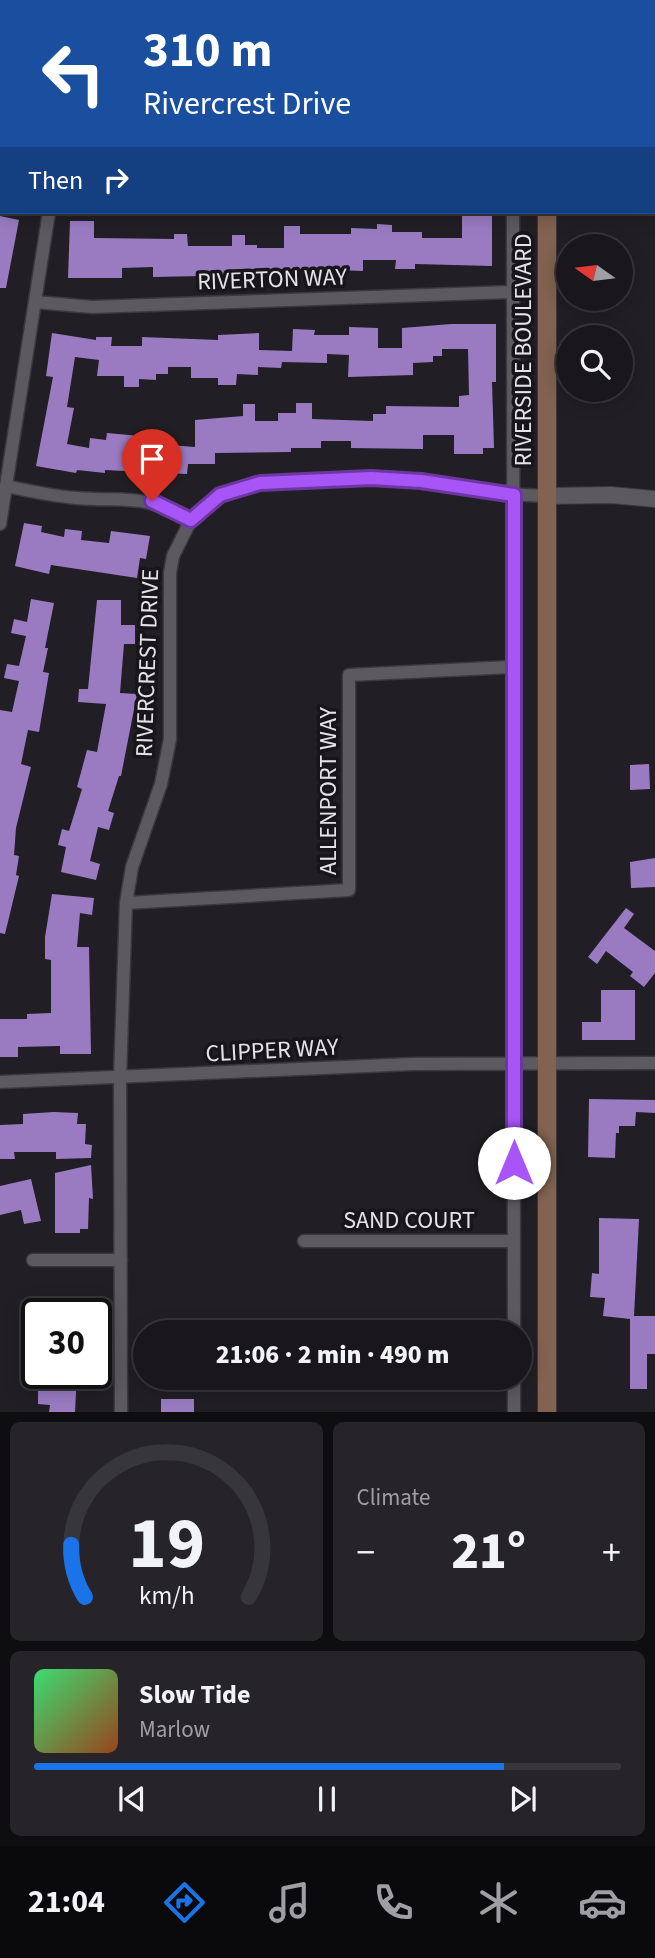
<!DOCTYPE html>
<html lang="en">
<head>
<meta charset="utf-8">
<style>
  :root { --surface:#19171c; --page:#262429; --text:#f1f3f6; --muted:#9f9fa3; --line:#37363b; --accent:#1a73e8 }
  body { margin:0; font-family:"Source Sans 3",sans-serif; background:var(--page); color:var(--text); height:100vh; display:flex; flex-direction:column; font-size:26px; white-space:nowrap }
  * { box-sizing:border-box; margin:0 }
  p { font-size:23px; color:var(--muted) }
  .icon { flex:none; width:38px; height:38px; fill:none; stroke:currentColor; stroke-width:2; stroke-linecap:round; stroke-linejoin:round }
  .map { position:relative; height:1412px; overflow:hidden }
  .drawer { display:flex; flex-direction:column; gap:10px; padding:10px; background:#0e0d0f; flex:1 }
  .drawer>* { flex:none }
  .banner { position:absolute; left:0px; top:0px; width:656px; height:214px; box-shadow:0 4px 18px #0003,0 0 0 2px var(--line); background:#1a4fa0; color:#fff; overflow:hidden }
  .needle { width:46px; rotate:284deg }
  .controls { position:absolute; left:556px; top:234px; display:grid; gap:14px }
  .controls a { display:grid; place-items:center; width:77px; height:77px; border-radius:50%; background:var(--surface); box-shadow:0 4px 18px #0003,0 0 0 2px var(--line); font-size:35px }
  .speed { position:absolute; left:21px; top:1298px; display:flex; gap:14px; font-size:35px; font-weight:700; text-align:center }
  .speed>* { display:grid; place-content:center; width:91px; height:91px; border-radius:50%; background:var(--surface); box-shadow:0 4px 18px #0003,0 0 0 2px var(--line); line-height:1 }
  .speed .limit { border:4px solid #111; border-radius:10px; background:#fff; color:#111 }
  .pin { position:absolute; display:grid; place-items:center; width:60px; height:60px; color:#fff; margin:-72px -30px; border-radius:50% 50% 50% 0; rotate:-45deg; box-shadow:0 0 7px #0007 }
  .pin .icon { rotate:45deg }
  .me { position:absolute; width:77px; margin:-38px; rotate:0deg; stroke-linejoin:round; filter:drop-shadow(0 0 5px #0008) }
  .turn { display:flex; align-items:center; gap:24px; height:147px; padding:0 28px; font-size:32px }
  .turn .icon { width:91px; height:91px; stroke-width:2.5 }
  .turn b { display:block; font-size:49px; line-height:60px }
  .then { display:flex; align-items:center; height:66px; padding:0 28px; background:#0003; gap:14px; font-size:26px }
  .big { font-size:52px; font-weight:800; line-height:1.1 }
  .drawer .widget { flex:1; display:flex; flex-direction:column; justify-content:center; gap:10px; min-width:0; padding:0 24px; border-radius:10px; background:var(--page) }
  .drawer .dial { align-items:center; gap:0 }
  .dial svg { height:182px; overflow:visible; fill:none; stroke:var(--line); stroke-width:7; stroke-linecap:round; text-anchor:middle }
  .dial text { fill:var(--text); stroke:none }
  .song { display:flex; align-items:center; gap:21px }
  .cover { width:84px; height:84px; border-radius:10px; background:linear-gradient(135deg,hsl(140 70% 55%),hsl(20 70% 35%)) }
  .played { height:7px; border-radius:4px; background:linear-gradient(90deg,var(--accent) 80%,var(--line) 80%) }
  .keys { display:flex; justify-content:space-around; direction:ltr }
  .heat { display:flex; justify-content:space-between; align-items:center; font-size:38px; direction:ltr }
  .drawer .tiles { flex:1; display:grid; gap:10px; grid-template-columns:1fr 1fr }
  .widget:last-child { grid-column:span 2 }
  .trip { position:absolute; left:133px; top:1320px; width:399px; height:70px; border-radius:35px; background:var(--surface); box-shadow:0 4px 18px #0003,0 0 0 2px var(--line); font-weight:800; line-height:70px; text-align:center }
  .tabs { display:flex; height:112px; justify-content:space-around; align-items:center; background:#0a090b; color:var(--muted) }
  .tabs .icon { width:49px; height:49px }
  .tabs .on { color:var(--accent) }
  .tabs b { font-size:32px; color:var(--text) }
  .map>svg:first-child { display:block }
  .green { fill:#33360d }
  .building { fill:#9a7bc2; fill-rule:evenodd }
  .lines { fill:none; stroke-linecap:round; stroke-linejoin:round }
  .minor-casing { stroke:#3a393e; stroke-width:15 }
  .tertiary-casing { stroke:#3a393e; stroke-width:18 }
  .secondary-casing { stroke:#3a393e; stroke-width:20 }
  .minor { stroke:#5c5a60; stroke-width:12 }
  .tertiary { stroke:#5c5a60; stroke-width:16 }
  .secondary { stroke:#826250; stroke-width:18 }
  .route-casing { stroke:#6d37a1; stroke-width:18 }
  .route { stroke:#a855f7; stroke-width:12 }
  .labels { text-anchor:middle; stroke-width:7; stroke-linejoin:round; paint-order:stroke }
  .street-label { font-size:24px; fill:#e4e3e7; stroke:#18161b }
</style>
</head>
<body>
<div class="map">
<svg width="655" height="1412" viewBox="0 0 655 1412">
  <rect width="100%" height="100%" fill="#211f25"/>
  <path class="green" d="M 0,0 L 520,0 L 2,2 L 0,138 Z"/>
  <path class="building" d="M 462,212 L 492,212 L 492,266 L 415,264 L 415,269 L 395,269 L 396,260 L 363,260 L 363,271 L 335,270 L 335,273 L 317,273 L 317,269 L 280,269 L 280,273 L 250,275 L 153,277 L 153,267 L 122,268 L 122,278 L 68,278 L 70,221 L 94,221 L 94,238 L 174,239 L 174,234 L 187,234 L 188,246 L 232,246 L 232,235 L 245,235 L 245,245 L 257,245 L 257,248 L 284,248 L 284,226 L 300,226 L 300,234 L 351,234 L 351,228 L 377,229 L 377,224 L 392,225 L 392,232 L 422,232 L 422,238 L 462,238 Z
    M 0,216 L 19,220 L 6,288 L 0,288 Z
    M 451,324 L 496,324 L 496,382 L 492,382 L 494,448 L 483,448 L 483,454 L 454,454 L 454,435 L 423,435 L 423,449 L 351,448 L 351,441 L 321,441 L 321,448 L 291,448 L 291,452 L 215,453 L 215,464 L 188,464 L 187,474 L 105,470 L 105,473 L 77,470 L 76,473 L 36,466 L 53,377 L 46,376 L 52,333 L 96,340 L 96,337 L 112,337 L 111,346 L 142,346 L 142,337 L 218,340 L 218,335 L 259,333 L 259,350 L 292,351 L 293,329 L 315,330 L 314,335 L 349,335 L 349,327 L 378,328 L 378,348 L 402,348 L 402,328 ZM 442,349 L 468,349 L 469,395 L 459,396 L 459,407 L 386,406 L 386,414 L 373,414 L 373,421 L 312,419 L 312,403 L 296,403 L 296,413 L 278,413 L 278,421 L 255,421 L 255,404 L 243,404 L 243,416 L 195,420 L 195,447 L 168,445 L 168,441 L 158,440 L 158,435 L 140,433 L 140,436 L 107,433 L 106,440 L 90,438 L 89,448 L 67,444 L 74,408 L 67,407 L 75,357 L 99,360 L 97,376 L 124,376 L 124,387 L 139,387 L 139,379 L 156,380 L 156,374 L 168,374 L 168,367 L 191,367 L 191,378 L 218,378 L 218,385 L 236,385 L 237,374 L 258,375 L 258,367 L 281,368 L 282,362 L 327,363 L 327,354 L 349,355 L 348,377 L 413,375 L 413,363 L 433,362 L 433,356 L 442,356 Z
    M 24,523 L 42,526 L 41,532 L 64,537 L 65,529 L 82,531 L 81,540 L 109,543 L 111,531 L 150,536 L 146,559 L 140,558 L 137,578 L 51,565 L 49,574 L 15,566 Z
    M 31,599 L 54,603 L 45,648 L 48,648 L 43,672 L 49,673 L 39,732 L 28,730 L 21,764 L 31,767 L 16,828 L 14,855 L 19,856 L 16,875 L 19,876 L 5,934 L 0,933 L 0,710 L 12,712 L 19,681 L 4,678 L 7,664 L 19,666 L 26,636 L 11,633 L 14,619 L 27,622 Z
    M 97,600 L 121,600 L 121,625 L 135,625 L 135,644 L 124,644 L 120,693 L 137,694 L 121,776 L 119,776 L 108,811 L 114,813 L 109,830 L 98,827 L 90,861 L 100,864 L 96,880 L 61,872 L 66,847 L 58,845 L 62,829 L 69,831 L 82,789 L 77,787 L 87,750 L 97,752 L 106,704 L 78,702 L 79,689 L 88,689 Z
    M 649,764 L 650,789 L 630,790 L 630,765 Z
    M 655,858 L 655,887 L 631,888 L 630,862 Z
    M 52,894 L 94,898 L 92,915 L 80,913 L 77,947 L 89,947 L 91,1054 L 60,1054 L 60,1046 L 18,1047 L 18,1057 L 0,1057 L 0,1019 L 27,1019 L 27,1014 L 51,1013 L 51,960 L 45,959 L 45,937 Z
    M 626,908 L 634,914 L 624,928 L 655,951 L 655,973 L 644,987 L 630,976 L 633,972 L 606,951 L 597,964 L 588,957 Z
    M 601,990 L 635,990 L 635,1040 L 582,1040 L 582,1022 L 601,1022 Z
    M 589,1099 L 655,1100 L 655,1113 L 636,1112 L 635,1126 L 619,1126 L 619,1133 L 616,1133 L 615,1158 L 588,1157 Z
    M 54,1112 L 78,1113 L 77,1124 L 86,1124 L 85,1144 L 92,1145 L 91,1158 L 56,1159 L 56,1152 L 14,1152 L 15,1159 L 0,1159 L 0,1125 L 23,1124 L 23,1114 Z
    M 91,1165 L 93,1199 L 89,1198 L 88,1229 L 80,1229 L 80,1233 L 55,1233 L 55,1173 Z
    M 31,1179 L 41,1221 L 24,1224 L 21,1210 L 0,1215 L 0,1186 Z
    M 599,1218 L 639,1219 L 634,1316 L 655,1316 L 655,1354 L 647,1354 L 647,1389 L 630,1389 L 630,1319 L 603,1316 L 605,1298 L 590,1297 L 592,1273 L 599,1274 Z
    M 44,1374 L 77,1374 L 75,1412 L 49,1412 L 50,1405 L 38,1404 L 38,1389 L 43,1389 Z
    M 161,1399 L 194,1399 L 194,1412 L 161,1412 Z"/>
  <g class="lines">
    <g class="minor-casing">
      <path id="minor" d="M 513,212 L 514,1332
        M 35,302 L 92,307 L 511,292
        M 6,486 C 29,491 52,496 76,498 C 125,502 145,493 191,520
        M 0,524 L 49,212
        M 126,903 L 349,890 L 349,675 L 512,667
        M 0,1082 L 412,1064 L 655,1063
        M 304,1241 L 513,1241
        M 33,1260 L 121,1260
        M 514,1377 L 514,1412
        M 121,1412 L 120,1077 L 126,903 L 132,867 L 161,784 L 170,739 L 170,573 L 173,556 L 191,520 L 220,495 L 260,483 L 371,479 L 421,481 L 505,494 L 548,496"/>
    </g>
    <g class="tertiary-casing">
      <path id="tertiary" d="M 548,496 L 611,495 L 655,499"/>
    </g>
    <g class="secondary-casing">
      <path id="secondary" d="M 550,2 L 550,0
        M 547,1412 L 547,212"/>
    </g>
    <use href="#minor" class="minor"/>
    <use href="#tertiary" class="tertiary"/>
    <use href="#secondary" class="secondary"/>
  </g>
  <g class="lines">
    <g class="route-casing">
      <path id="route" d="M 152,501 L 191,520 L 220,495 L 260,483 L 371,478 L 421,481 L 514,495 L 514,1163"/>
    </g>
    <use href="#route" class="route"/>
  </g>
  <g class="labels">
    <g class="street-label">
      <text transform="translate(272 279) rotate(-2)" y="8">RIVERTON WAY</text>
      <text transform="translate(523 350) rotate(-90)" y="8">RIVERSIDE BOULEVARD</text>
      <text transform="translate(147 663) rotate(-88)" y="8">RIVERCREST DRIVE</text>
      <text transform="translate(328 791) rotate(-90)" y="8">ALLENPORT WAY</text>
      <text transform="translate(272 1050) rotate(-3)" y="8">CLIPPER WAY</text>
      <text x="409" y="1228">SAND COURT</text>
    </g>
  </g>
</svg>
<div class="controls">
<a><svg class="needle" viewBox="-14 -14 28 28"><path d="M0-13l5 13h-10z" fill="#e53935"/><path d="M0 13l5-13h-10z" fill="#9f9fa3"/></svg></a>
<a><svg class="icon" aria-label="search" viewBox="0 0 24 24"><circle cx="10" cy="10" r="6"/><path d="M15 15l6 6"/></svg></a>
</div>
<div class="speed"><div class="limit">30</div></div>
<div class="pin" style="left:152px;top:501px;background:#d93025"><svg class="icon" aria-label="arrive" viewBox="0 0 24 24"><path d="M6 21V4h12l-3 4 3 4H6"/></svg></div>
<svg class="me" style="left:514px;top:1163px" viewBox="-20 -20 40 40"><circle r="19" fill="#fff"/><path d="M0-13L10 11 0 6-10 11z" fill="#a855f7"/></svg>
<div class="trip">21:06 · 2 min · 490 m</div>
<div class="banner">
<div class="turn"><svg class="icon" aria-label="left" viewBox="0 0 24 24"><path d="M17 20v-9H6M10 6l-5 5 5 5"/></svg><div><b>310 m</b>Rivercrest Drive</div></div>
<div class="then">Then<svg class="icon" aria-label="right" viewBox="0 0 24 24"><path d="M7 20v-9h11M14 6l5 5-5 5"/></svg></div>
</div>
</div>
<section class="drawer">
<div class="tiles">
<div class="widget dial"><svg viewBox="0 0 100 80">
<path d="M14 69A42 42 0 1 1 86 69"/>
<path d="M14 69A42 42 0 0 1 8 46" stroke="#1a73e8"/>
<text x="50" y="56" font-size="32" font-weight="700">19</text>
<text x="50" y="72" font-size="11">km/h</text>
</svg></div>
<div class="widget"><p>Climate</p>
<div class="heat"><a>−</a><b class="big">21°</b><a>+</a></div>
</div>
<div class="widget">
<div class="song"><i class="cover"></i><div><b>Slow Tide</b><p>Marlow</p></div></div>
<div class="played"></div>
<div class="keys"><svg class="icon" aria-label="previous" viewBox="0 0 24 24"><path d="M18 5L8 12l10 7zM5 5v14"/></svg><svg class="icon" aria-label="pause" viewBox="0 0 24 24"><path d="M8 5v14M16 5v14"/></svg><svg class="icon" aria-label="next" viewBox="0 0 24 24"><path d="M6 5l10 7-10 7zM19 5v14"/></svg></div>
</div>
</div>
</section>
<nav class="tabs">
<b>21:04</b>
<svg class="icon on" aria-label="directions" viewBox="0 0 24 24"><path d="M12 3l9 9-9 9-9-9zM9 14v-3h6M13 9l2 2-2 2"/></svg>
<svg class="icon" aria-label="music" viewBox="0 0 24 24"><path d="M9 18V5l10-2v13"/><circle cx="6" cy="18" r="3"/><circle cx="16" cy="16" r="3"/></svg>
<svg class="icon" aria-label="phone" viewBox="0 0 24 24"><path d="M5 4h4l2 5-3 2q2 4 5 5l2-3 5 2v4C11 20 4 13 5 4z"/></svg>
<svg class="icon" aria-label="climate" viewBox="0 0 24 24"><path d="M12 3v18M4 7l16 10M4 17L20 7"/></svg>
<svg class="icon" aria-label="car" viewBox="0 0 24 24"><path d="M5 17H2v-5l4-1 3-4h7l3 4 3 1v5h-3M9 17h6M6 11h13"/><circle cx="7" cy="17" r="2"/><circle cx="17" cy="17" r="2"/></svg>
</nav>
</body>
</html>
